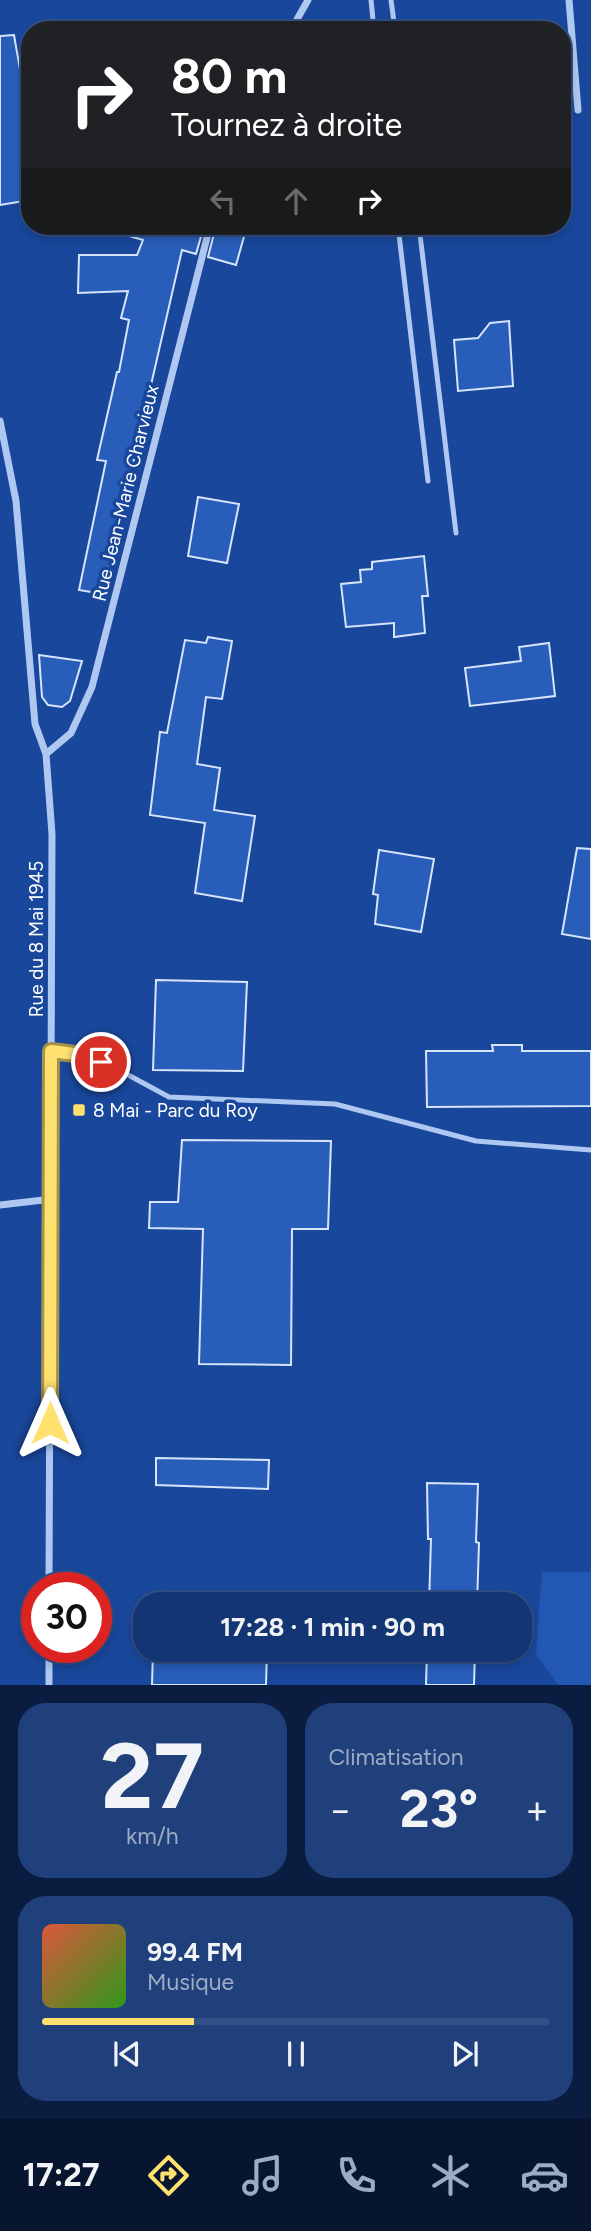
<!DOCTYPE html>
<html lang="fr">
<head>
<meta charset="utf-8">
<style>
  :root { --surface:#133574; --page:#20407c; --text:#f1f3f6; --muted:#9dabc5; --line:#325086; --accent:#ffe170 }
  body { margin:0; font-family:Figtree,sans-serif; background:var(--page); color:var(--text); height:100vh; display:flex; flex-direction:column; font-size:26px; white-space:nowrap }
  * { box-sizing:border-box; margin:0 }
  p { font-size:23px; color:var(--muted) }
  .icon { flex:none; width:38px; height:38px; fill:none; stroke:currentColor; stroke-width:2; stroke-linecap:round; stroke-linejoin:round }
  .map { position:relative; height:1685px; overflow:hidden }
  .details { display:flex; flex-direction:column; gap:18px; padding:18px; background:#0a1d40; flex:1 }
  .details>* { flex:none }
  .top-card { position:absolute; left:21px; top:21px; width:550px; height:214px; border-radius:28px; box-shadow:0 4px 10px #0003,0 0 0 2px var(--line); background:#202124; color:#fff; overflow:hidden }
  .speed { position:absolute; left:21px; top:1572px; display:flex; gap:14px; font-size:35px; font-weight:700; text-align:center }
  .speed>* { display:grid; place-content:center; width:91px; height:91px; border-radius:50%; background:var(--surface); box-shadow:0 4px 10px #0003,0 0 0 2px var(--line); line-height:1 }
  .speed .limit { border:10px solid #d22; background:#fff; color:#111 }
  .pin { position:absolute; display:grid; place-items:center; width:60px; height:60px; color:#fff; margin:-30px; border:4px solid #fff; border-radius:50%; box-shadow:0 2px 7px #0007 }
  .me { position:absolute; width:77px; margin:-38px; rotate:0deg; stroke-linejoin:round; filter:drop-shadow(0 0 5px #0008) }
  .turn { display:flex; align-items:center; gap:24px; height:147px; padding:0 35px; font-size:32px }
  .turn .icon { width:91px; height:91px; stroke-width:2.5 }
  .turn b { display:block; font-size:49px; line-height:60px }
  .lanes { display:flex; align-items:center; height:66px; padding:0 35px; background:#0003; justify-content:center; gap:35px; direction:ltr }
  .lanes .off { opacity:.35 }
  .big { font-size:52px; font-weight:700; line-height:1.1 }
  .details .card { flex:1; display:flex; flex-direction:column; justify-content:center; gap:10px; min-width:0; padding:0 24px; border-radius:28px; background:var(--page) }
  .details .dial { align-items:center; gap:0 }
  .dial b { font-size:91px; line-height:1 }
  .song { display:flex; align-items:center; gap:21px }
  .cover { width:84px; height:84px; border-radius:10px; background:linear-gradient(135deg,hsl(10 70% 55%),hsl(110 70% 35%)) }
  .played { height:7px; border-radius:4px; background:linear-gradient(90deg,var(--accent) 30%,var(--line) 30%) }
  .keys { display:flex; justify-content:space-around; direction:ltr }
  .heat { display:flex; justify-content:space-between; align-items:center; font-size:38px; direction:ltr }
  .details .tiles { flex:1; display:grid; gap:18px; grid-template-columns:1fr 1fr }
  .card:last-child { grid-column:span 2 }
  .trip { position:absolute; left:133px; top:1592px; width:399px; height:70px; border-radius:28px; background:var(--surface); box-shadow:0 4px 10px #0003,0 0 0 2px var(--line); font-weight:700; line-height:70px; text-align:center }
  .dock { display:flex; height:112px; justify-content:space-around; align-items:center; background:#08152e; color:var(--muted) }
  .dock .icon { width:49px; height:49px }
  .dock .selected { color:var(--accent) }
  .dock b { font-size:32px; color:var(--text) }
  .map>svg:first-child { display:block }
  .green { fill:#2258b4 }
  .building { fill:#285db9; stroke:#d7e5fc; stroke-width:2 }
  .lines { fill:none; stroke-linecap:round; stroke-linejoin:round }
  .lane { stroke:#afc8f1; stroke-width:5 }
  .street { stroke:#afc8f1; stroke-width:7 }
  .route-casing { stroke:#a69249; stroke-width:18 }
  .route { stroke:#ffe170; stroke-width:12 }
  .poi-dot { fill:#ffe170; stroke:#19479b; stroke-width:2.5 }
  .labels { text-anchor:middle; stroke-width:7; stroke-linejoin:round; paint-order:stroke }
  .street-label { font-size:19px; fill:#fff; stroke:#19479b }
  .poi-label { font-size:19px; fill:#fff; stroke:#19479b; text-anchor:start }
</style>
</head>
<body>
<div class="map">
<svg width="591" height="1685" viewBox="0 0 591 1685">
  <rect width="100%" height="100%" fill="#19479b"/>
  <path class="green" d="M 542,1572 L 591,1572 L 591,1685 L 558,1685 L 536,1654 Z"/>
  <path class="building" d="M 14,35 L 30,127 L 30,200 L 0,205 L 0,36 Z
    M 123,226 L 204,226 L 196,254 L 182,250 L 103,594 L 79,590 L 106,461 L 97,460 L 117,372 L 119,372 L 129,320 L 121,318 L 128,291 L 78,293 L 79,255 L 137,255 L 143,240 L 122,234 Z
    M 216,226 L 247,226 L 236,265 L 208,257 Z
    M 509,321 L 513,386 L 458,391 L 454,340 L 478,338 L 490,323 Z
    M 198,497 L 239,504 L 227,563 L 188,556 Z
    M 424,556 L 428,596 L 422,596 L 425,633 L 394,637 L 394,623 L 346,627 L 341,584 L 361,582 L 360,570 L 372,569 L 372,562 Z
    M 208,637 L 232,641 L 222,699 L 206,697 L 197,764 L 220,768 L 214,810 L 255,816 L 242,901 L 195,893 L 205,823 L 150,815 L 160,732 L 167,733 L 185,640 L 206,643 Z
    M 549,643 L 555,696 L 470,706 L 465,668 L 521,661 L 519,647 Z
    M 39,655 L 82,661 L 70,701 L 62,707 L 48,705 L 42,697 Z
    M 577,848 L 591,849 L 591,939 L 562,934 Z
    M 379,850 L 434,859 L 421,932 L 375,924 L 378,895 L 373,894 Z
    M 156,980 L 247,982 L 243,1071 L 153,1070 Z
    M 492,1045 L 522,1045 L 522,1051 L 591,1051 L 591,1106 L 427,1107 L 426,1051 L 493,1051 Z
    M 182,1140 L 331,1141 L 328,1229 L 292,1229 L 291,1365 L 199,1364 L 203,1229 L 149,1228 L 150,1202 L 178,1202 Z
    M 156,1458 L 269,1460 L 268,1489 L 156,1485 Z
    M 427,1483 L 478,1484 L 476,1542 L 479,1543 L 477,1605 L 429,1605 L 431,1539 L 428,1539 Z
    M 153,1650 L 267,1650 L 266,1685 L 152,1685 Z
    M 427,1650 L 475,1650 L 474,1685 L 426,1685 Z"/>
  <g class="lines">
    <path class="lane" d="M 371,0 L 374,30
      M 391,0 L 395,30
      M 398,226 L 428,481
      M 419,226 L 456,533
      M 51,1050 L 83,1055 L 119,1070 L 169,1097 L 335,1104 L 476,1141 L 591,1150"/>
    <path class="street" d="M 569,0 L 578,110
      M 291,30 L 308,0
      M 0,421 L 16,501 L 35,724 L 46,754 L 52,834 L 49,1587
      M 46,754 L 71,733 L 92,687 L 210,226
      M 0,1205 L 52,1199
      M 49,1685 L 49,1647"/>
  </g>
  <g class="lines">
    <g class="route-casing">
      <path id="route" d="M 50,1423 L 51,1051 L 83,1055 L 101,1062"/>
    </g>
    <use href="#route" class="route"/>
  </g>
  <rect class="poi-dot" x="72" y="1103" width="14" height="14" rx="3.5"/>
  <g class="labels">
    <g class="street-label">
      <text transform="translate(125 493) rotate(-76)" y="7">Rue Jean-Marie Charvieux</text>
      <text transform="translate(36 939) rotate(-90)" y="7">Rue du 8 Mai 1945</text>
    </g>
    <g class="poi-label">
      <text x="93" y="1117">8 Mai - Parc du Roy</text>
    </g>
  </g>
</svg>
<div class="speed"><div class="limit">30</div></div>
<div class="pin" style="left:101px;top:1062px;background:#d93025"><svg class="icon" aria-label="arrive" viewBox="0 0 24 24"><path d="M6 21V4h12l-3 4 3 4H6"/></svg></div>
<svg class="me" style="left:50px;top:1423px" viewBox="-20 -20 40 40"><path d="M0-17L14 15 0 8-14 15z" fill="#ffe170" stroke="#fff" stroke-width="4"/></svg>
<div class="trip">17:28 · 1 min · 90 m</div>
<div class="top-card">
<div class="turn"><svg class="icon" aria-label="right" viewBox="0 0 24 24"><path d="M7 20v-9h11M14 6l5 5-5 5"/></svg><div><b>80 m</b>Tournez à droite</div></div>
<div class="lanes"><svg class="icon off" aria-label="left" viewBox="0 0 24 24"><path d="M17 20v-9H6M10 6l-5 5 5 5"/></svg><svg class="icon off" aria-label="ahead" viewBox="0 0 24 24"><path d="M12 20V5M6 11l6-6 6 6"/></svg><svg class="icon" aria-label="right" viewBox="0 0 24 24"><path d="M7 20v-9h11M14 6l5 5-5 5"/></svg></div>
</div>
</div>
<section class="details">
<div class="tiles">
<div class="card dial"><b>27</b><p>km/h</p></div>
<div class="card"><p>Climatisation</p>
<div class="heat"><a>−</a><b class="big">23°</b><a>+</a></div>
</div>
<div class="card">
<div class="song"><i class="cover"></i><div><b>99.4 FM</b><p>Musique</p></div></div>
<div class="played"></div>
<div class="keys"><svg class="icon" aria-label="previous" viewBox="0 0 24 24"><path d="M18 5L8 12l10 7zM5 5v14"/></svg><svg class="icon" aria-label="pause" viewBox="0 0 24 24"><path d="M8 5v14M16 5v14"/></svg><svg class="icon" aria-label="next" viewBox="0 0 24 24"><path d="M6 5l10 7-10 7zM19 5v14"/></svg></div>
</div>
</div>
</section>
<nav class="dock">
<b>17:27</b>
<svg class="icon selected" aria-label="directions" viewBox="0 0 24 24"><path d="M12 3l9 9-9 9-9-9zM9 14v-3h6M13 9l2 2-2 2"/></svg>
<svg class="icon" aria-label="music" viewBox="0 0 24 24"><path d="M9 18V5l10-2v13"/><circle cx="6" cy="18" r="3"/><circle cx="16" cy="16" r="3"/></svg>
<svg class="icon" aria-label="phone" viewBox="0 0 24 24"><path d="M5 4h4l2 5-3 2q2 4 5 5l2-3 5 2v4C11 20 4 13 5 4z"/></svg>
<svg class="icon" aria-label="climate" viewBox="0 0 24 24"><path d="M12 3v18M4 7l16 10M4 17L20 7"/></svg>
<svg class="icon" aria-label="car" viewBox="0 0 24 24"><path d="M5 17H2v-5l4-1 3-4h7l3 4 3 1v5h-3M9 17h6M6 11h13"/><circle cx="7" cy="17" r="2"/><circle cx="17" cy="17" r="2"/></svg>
</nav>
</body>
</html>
